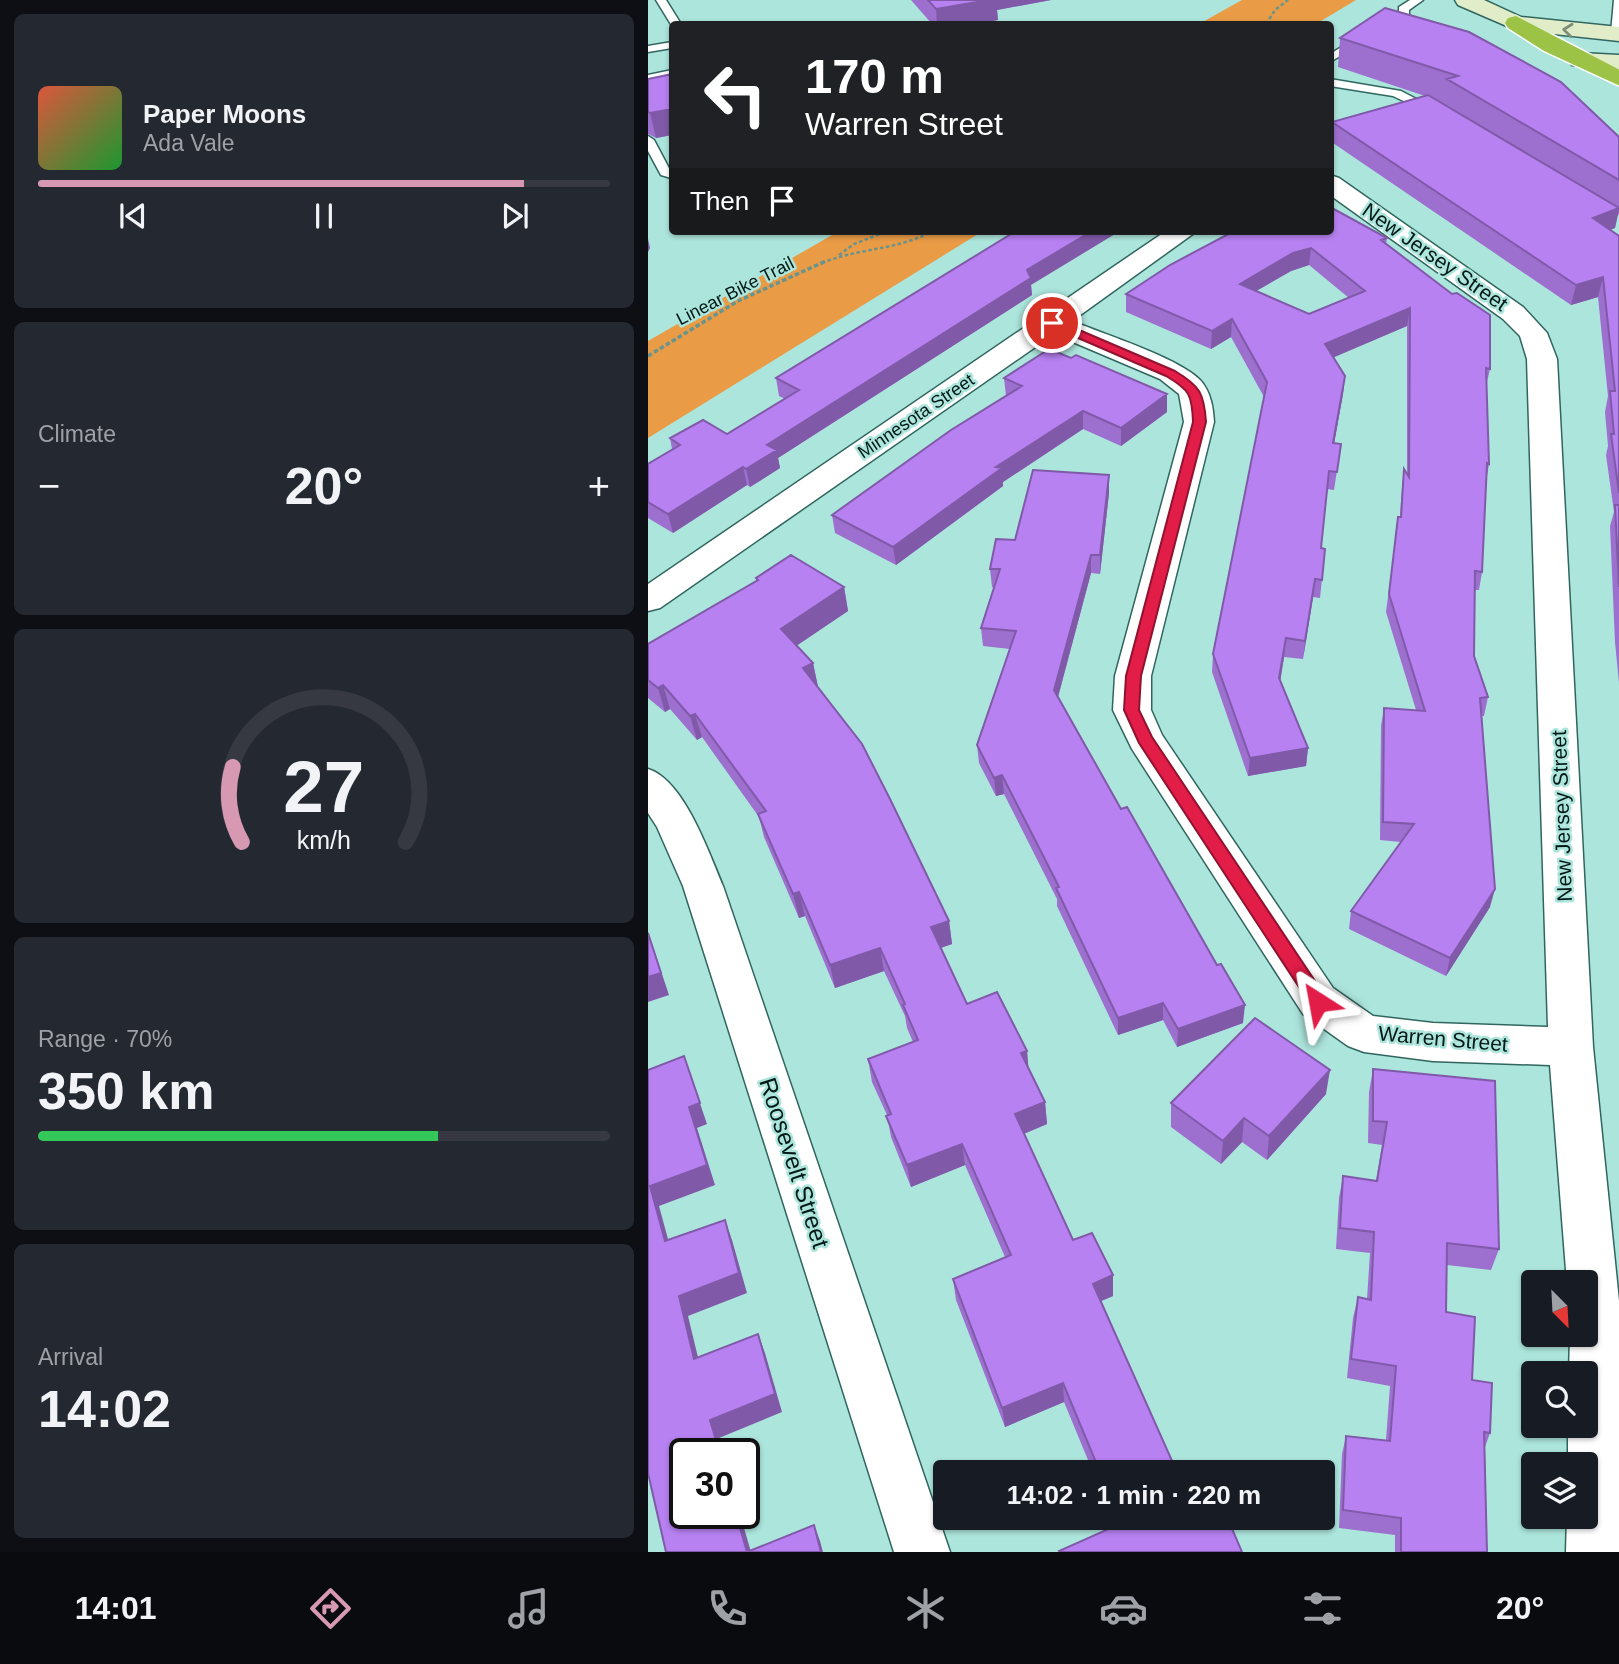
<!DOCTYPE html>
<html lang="en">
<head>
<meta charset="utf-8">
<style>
  :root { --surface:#171b24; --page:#242831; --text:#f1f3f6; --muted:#9ea1a6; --line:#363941; --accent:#d799b1 }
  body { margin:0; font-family:Arial,sans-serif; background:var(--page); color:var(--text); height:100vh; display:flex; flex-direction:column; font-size:26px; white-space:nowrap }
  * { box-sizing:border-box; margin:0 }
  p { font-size:23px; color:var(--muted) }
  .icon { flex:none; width:38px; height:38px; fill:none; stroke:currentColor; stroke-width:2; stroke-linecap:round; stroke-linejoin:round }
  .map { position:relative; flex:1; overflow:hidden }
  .details { display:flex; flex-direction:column; gap:14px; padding:14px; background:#0d0f14; width:648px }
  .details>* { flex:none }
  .banner { position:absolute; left:21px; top:21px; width:665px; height:214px; border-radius:7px; box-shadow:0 2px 5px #0004; background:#202124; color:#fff; overflow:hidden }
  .needle { width:46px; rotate:156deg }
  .controls { position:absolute; left:873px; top:1270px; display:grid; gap:14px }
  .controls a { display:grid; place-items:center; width:77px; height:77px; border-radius:7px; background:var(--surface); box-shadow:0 2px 5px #0004; font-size:35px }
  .speed { position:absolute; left:21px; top:1438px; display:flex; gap:14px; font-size:35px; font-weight:700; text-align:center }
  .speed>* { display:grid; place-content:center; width:91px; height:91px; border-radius:50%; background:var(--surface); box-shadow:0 2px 5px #0004; line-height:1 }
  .speed .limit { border:4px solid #111; border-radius:10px; background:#fff; color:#111 }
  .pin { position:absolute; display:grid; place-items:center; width:60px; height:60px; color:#fff; margin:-30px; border:4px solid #fff; border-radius:50%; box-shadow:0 2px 7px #0007 }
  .me { position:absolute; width:77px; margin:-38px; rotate:326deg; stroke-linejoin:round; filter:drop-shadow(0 0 5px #0008) }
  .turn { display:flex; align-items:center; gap:24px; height:147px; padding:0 21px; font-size:32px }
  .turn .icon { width:91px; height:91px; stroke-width:2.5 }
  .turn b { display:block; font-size:49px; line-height:60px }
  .then { display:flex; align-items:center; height:66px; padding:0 21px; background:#0003; gap:14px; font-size:26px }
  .big { font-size:52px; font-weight:600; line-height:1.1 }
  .details .widget { flex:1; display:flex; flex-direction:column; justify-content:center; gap:10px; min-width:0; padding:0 24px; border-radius:10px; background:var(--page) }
  .details .dial { align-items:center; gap:0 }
  .dial svg { height:182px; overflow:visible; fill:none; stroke:var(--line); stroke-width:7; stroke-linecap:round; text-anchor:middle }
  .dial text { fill:var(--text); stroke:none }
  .song { display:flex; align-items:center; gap:21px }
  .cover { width:84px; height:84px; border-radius:10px; background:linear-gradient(135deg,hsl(10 70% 55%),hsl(130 70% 35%)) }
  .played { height:7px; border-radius:4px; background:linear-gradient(90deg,var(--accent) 85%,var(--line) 85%) }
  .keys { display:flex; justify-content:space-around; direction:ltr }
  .heat { display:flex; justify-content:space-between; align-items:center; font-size:38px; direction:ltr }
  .charge { height:10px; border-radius:5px; background:linear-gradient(90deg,#34c759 70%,var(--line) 0) }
  .trip { position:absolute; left:285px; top:1460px; width:402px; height:70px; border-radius:7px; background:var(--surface); box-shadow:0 2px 5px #0004; font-weight:600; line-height:70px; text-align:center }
  .tab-bar { display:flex; height:112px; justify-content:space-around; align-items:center; background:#090b0e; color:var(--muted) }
  .tab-bar .icon { width:49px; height:49px }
  .tab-bar .active { color:var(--accent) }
  .tab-bar b { font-size:32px; color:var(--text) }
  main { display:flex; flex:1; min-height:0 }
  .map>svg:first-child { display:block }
  .green { fill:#e99b46 }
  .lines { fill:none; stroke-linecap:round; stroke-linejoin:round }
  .lane-casing { stroke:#30665f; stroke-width:3 }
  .street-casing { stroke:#30665f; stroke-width:3 }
  .secondary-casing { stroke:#30665f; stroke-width:3 }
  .highway-casing { stroke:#fff; stroke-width:3 }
  .path-far1 { stroke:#69948e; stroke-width:2.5; stroke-dasharray:3.5 2.5; stroke-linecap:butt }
  .path { stroke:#69948e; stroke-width:3.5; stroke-dasharray:4.5 2.5; stroke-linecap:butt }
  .lane { fill:#fff; fill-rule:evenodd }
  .street { fill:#fff; fill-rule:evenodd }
  .secondary { fill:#e1edc8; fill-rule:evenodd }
  .highway { fill:#9cc346; fill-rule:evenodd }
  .wall { fill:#9d6fcf; fill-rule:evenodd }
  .shaded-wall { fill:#805aa9 }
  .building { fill:#b781f1; stroke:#805aa9; stroke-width:2; fill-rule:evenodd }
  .oneway { stroke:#7d8e78 }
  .route { fill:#e11d48; stroke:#92132f; stroke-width:2 }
  .labels { text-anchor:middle; stroke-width:5; stroke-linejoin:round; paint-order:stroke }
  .far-street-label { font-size:18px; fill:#031917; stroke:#ace5dc }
  .street-label { font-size:21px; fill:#031917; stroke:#ace5dc }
  .near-street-label { font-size:24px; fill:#031917; stroke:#ace5dc }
</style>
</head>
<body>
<main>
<section class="details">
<div class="widget">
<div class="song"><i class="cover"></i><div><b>Paper Moons</b><p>Ada Vale</p></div></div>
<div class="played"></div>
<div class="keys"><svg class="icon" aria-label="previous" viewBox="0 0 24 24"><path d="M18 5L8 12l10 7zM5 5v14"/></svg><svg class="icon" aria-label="pause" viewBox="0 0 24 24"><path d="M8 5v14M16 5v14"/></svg><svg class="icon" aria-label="next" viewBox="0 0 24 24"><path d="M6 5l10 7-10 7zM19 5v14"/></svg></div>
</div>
<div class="widget"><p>Climate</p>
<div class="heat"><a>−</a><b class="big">20°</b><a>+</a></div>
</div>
<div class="widget dial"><svg viewBox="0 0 100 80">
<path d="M14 69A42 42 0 1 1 86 69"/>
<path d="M14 69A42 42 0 0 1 10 36" stroke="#d799b1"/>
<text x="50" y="56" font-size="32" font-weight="700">27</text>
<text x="50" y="72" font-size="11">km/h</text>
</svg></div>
<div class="widget"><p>Range · 70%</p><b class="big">350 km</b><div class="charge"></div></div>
<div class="widget"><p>Arrival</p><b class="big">14:02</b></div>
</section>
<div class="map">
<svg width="972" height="1552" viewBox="0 0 972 1552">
  <rect width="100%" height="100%" fill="#ace5dc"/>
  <path class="green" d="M 594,0 L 708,0 L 668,24 L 551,24 Z
    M 191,231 L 335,231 L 0,438 L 0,341 Z"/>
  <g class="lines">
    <g class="lane-casing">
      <path id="lane" d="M 8,0 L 18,0 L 33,24 L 24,26 Z
        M 762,0 L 775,0 L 761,10 L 761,15 L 682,62 L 682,54 L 751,12 L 751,7 Z
        M 966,0 L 972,0 L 972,36 L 969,36 L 963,33 Z
        M 24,42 L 24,48 L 0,52 L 0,46 Z
        M 24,70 L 24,76 L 0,81 L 0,75 Z
        M 682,79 L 753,91 L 793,112 L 787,116 L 745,96 L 682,86 Z
        M 0,136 L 6,140 L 24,174 L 23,178 L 13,175 L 0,151 Z"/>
    </g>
    <g class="street-casing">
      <path id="street" d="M 682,175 L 691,178 L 875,307 L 899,333 L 909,359 L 945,1047 L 972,1311 L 972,1552 L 918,1552 L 919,1517 L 938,1517 L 938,1465 L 920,1465 L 920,1426 L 938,1426 L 938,1374 L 921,1374 L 922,1335 L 938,1335 L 938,1283 L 919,1283 L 902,1065 L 785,1061 L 716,1052 L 700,1046 L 655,1014 L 484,749 L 465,710 L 467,676 L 536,422 L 531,394 L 512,379 L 406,334 L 12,608 L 0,611 L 0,584 L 518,231 L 549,231 L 424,321 C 455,334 532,358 553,381 C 563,393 565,407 566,422 L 503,676 L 503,710 L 514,735 L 685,988 L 725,1016 L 785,1023 L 900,1027 L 879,359 L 872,336 L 855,319 L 682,195 Z
        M 0,769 C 36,780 61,853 75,886 L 302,1552 L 246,1552 L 35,886 L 9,827 L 0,813 Z"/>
    </g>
    <g class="secondary-casing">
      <path id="secondary" d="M 807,0 L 836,0 L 873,17 L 972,27 L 972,41 L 868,30 L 810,5 Z
        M 932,53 L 972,55 L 972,69 L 924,65 L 921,60 Z"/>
    </g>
    <g class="highway-casing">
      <path id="highway" d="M 868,16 L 972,70 L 972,86 L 896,51 L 860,28 L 857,23 L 860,18 Z"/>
    </g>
    <path class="path-far1" d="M 618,24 L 627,10 L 640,0
      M 191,255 L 206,244 L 240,231
      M 174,263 C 210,248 251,250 285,231"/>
    <path class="path" d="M 0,356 L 90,301 L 178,261"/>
    <use href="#lane" class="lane"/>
    <use href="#street" class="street"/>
    <use href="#secondary" class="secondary"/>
    <use href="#highway" class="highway"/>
  </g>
  <path class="wall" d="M 263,0 L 403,0 L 349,10 L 350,20 L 326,24 L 284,24 Z
    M 737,8 L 971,137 L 971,215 L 970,214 L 967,228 L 962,230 L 971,236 L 971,683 L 967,642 L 962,526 L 966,512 L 958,455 L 960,446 L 957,412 L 960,396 L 950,297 L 923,305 L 682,141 L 684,122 L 777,96 L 690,67 L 692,38 Z
    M 24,74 L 24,135 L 8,138 L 0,134 L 0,79 Z
    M 739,238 L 738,244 L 842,369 L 838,386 L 841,464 L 838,482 L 834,572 L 831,590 L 827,590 L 826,656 L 840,697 L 836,716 L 833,716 L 842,907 L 798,976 L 701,929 L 703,911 L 753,842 L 732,840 L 733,726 L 736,708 L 768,710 L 738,612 L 748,535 L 752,517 L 754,488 L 756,469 L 759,473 L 759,326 L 685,357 L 697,376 L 695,394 L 686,443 L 693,444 L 686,490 L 679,489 L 673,548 L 677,549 L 672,598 L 665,597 L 655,659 L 636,657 L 632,680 L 660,748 L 658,766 L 600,776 L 564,672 L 565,654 L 616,397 L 583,337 L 563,349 L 478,312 L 478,294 L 522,265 ZM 661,265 L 701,298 L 661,314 L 608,291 L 643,271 Z
    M 383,285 L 384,295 L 130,458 L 132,468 L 102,487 L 99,485 L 25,533 L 0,518 L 0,464 L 24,449 L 22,438 L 79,434 L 137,399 L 131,396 L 128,378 Z
    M 423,358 L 519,394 L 519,412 L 473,446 L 435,429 L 355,482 L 355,486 L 248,565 L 187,533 L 184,515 L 358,396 L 356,378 Z
    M 461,475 L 461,493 L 452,574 L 443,573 L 410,697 L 595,1023 L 529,1047 L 515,1020 L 470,1035 L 409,906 L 409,899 L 356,794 L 348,796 L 331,763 L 329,745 L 362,649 L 335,646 L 333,628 L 346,588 L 344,587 L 342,569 L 367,540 Z
    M 108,578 L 196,587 L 200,611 L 148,645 L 165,663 L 170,687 L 301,921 L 304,944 L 293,948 L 319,1004 L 379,1051 L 380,1068 L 397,1102 L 399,1124 L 376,1134 L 425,1240 L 465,1296 L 453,1301 L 529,1472 L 445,1472 L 416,1402 L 357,1427 L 308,1300 L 305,1279 L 357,1257 L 317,1165 L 263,1187 L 243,1137 L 239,1115 L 224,1082 L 220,1059 L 265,1042 L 259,1028 L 257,1016 L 236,971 L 187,988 L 157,916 L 151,918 L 116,837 L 111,817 L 54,737 L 49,740 L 22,709 L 17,712 L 0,698 L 0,644 L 108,581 Z
    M 725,1069 L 851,1249 L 843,1270 L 799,1265 L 798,1312 L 842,1433 L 837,1447 L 839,1552 L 747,1552 L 747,1535 L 691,1528 L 694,1454 L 698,1436 L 738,1440 L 742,1386 L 699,1378 L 705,1318 L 710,1297 L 719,1299 L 722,1253 L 688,1249 L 691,1198 L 695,1176 L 728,1181 L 734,1145 L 720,1143 L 721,1092 Z
    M 678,1094 L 619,1160 L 594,1142 L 573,1164 L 523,1127 L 523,1103 Z
    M 464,1517 L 579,1517 L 468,1525 Z"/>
  <path class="shaded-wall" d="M 341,0 L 403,0 L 349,10 L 350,20 L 326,24 L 289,24 L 288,9 Z
    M 24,109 L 24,135 L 8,138 L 2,113 Z
    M 971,209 L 967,228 L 941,238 L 945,218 Z
    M 444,231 L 472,231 L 383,285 L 384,295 L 130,458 L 132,468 L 102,487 L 98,469 L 119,445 L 379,270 Z
    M 0,239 L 2,248 L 0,252 Z
    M 663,248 L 661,265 L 643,271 L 591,301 L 592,284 L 645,253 Z
    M 955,277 L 950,297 L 923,305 L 928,285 Z
    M 762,308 L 759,326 L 675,362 L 677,344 Z
    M 584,319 L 583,337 L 563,349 L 564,331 Z
    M 697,376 L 695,394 L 683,461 L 685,443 Z
    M 519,394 L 519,412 L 473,446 L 473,428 Z
    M 435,411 L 435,429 L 355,482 L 355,486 L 248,565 L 245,547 L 348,467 Z
    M 95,467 L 99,485 L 25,533 L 20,514 Z
    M 461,475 L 461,493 L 452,574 L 452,555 Z
    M 443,555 L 443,573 L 407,708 L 406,690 Z
    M 667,579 L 665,597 L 655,659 L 657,641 Z
    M 196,587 L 200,611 L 138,653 L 133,629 Z
    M 638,638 L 636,657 L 630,696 L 631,678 Z
    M 165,663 L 170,687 L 155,668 Z
    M 15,685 L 22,709 L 17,712 L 10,688 Z
    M 47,714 L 54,737 L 49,740 L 42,716 Z
    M 660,748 L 658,766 L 600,776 L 602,758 Z
    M 354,775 L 356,794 L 348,796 L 346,778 Z
    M 847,889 L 842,907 L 798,976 L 802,958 Z
    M 151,892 L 157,916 L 151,918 L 145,894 Z
    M 301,921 L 304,944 L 286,950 L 283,927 Z
    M 0,932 L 21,995 L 0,1002 Z
    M 232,948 L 236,971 L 187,988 L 182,965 Z
    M 515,1003 L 515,1020 L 470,1035 L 470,1018 Z
    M 597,1005 L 595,1023 L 529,1047 L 530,1029 Z
    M 379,1051 L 381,1074 L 373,1053 Z
    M 36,1056 L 59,1124 L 49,1128 L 67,1185 L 11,1206 L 26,1261 L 17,1241 L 2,1186 L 41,1107 Z
    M 682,1070 L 678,1094 L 619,1160 L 621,1136 Z
    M 397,1102 L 399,1124 L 370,1136 L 367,1114 Z
    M 596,1118 L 594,1142 L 573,1164 L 575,1141 Z
    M 314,1144 L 317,1165 L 263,1187 L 259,1165 Z
    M 77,1220 L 84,1240 L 99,1293 L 40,1316 L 55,1378 L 46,1359 L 31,1296 Z
    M 465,1275 L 465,1296 L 446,1304 L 445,1284 Z
    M 110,1334 L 117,1353 L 134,1412 L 71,1438 L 76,1454 L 72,1454 L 62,1420 Z
    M 415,1383 L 416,1402 L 357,1427 L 354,1408 Z
    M 88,1514 L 92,1514 L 103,1552 L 99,1552 Z
    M 166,1525 L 172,1541 L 175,1552 L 173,1552 Z"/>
  <path class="building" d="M 280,0 L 341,0 L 288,9 Z
    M 737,8 L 821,32 L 913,82 L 971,137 L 971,180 L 799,79 L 810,76 L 692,38 Z
    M 24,74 L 24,111 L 24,109 L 2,113 L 0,112 L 0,79 Z
    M 780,95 L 971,208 L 945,218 L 971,236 L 971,493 L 963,434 L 966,434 L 962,391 L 967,391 L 955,277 L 928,285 L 684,122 Z
    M 682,207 L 739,238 L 733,240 L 804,294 L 809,293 L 842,315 L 842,369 L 838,368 L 841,464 L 839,463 L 834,572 L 827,571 L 826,656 L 840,697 L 832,698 L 847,889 L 802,958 L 703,911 L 766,824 L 735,822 L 736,708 L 777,711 L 741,594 L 750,517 L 753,517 L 756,469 L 761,477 L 762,308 L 677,344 L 697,376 L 685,443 L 693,444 L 689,472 L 681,471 L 673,548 L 677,549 L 674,580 L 667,579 L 657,641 L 638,638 L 631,678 L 660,748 L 602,758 L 565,654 L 619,382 L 584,319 L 564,331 L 478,294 L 522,265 L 586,231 L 682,231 ZM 663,248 L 717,291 L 661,314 L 592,284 L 645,253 Z
    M 368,231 L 444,231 L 379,270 L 383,278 L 119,445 L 129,450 L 98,469 L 95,467 L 20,514 L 0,502 L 0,464 L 32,445 L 22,438 L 55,420 L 79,434 L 151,390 L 128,378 Z
    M 401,349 L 423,358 L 428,355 L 519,394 L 473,428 L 435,411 L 348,467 L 354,468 L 245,547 L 184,515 L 303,430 L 374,386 L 356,378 Z
    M 385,470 L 461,475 L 452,555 L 443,555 L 406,690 L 473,809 L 479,807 L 569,965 L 573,964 L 597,1005 L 530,1029 L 515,1003 L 470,1018 L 408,888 L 411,887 L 354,775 L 346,778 L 329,745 L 368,631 L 333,628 L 352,569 L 342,569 L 348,539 L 367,540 Z
    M 967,505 L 971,505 L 971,587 Z
    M 143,555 L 196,587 L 133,629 L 165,663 L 155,668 L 214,744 L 242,799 L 301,921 L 283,927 L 319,1004 L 349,992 L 379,1051 L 373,1053 L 397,1102 L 367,1114 L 425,1240 L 444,1233 L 465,1275 L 445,1284 L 529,1472 L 452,1472 L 415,1383 L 354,1408 L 305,1279 L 363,1255 L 314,1144 L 259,1165 L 238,1116 L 243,1114 L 220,1059 L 270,1040 L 255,1005 L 257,1004 L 232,948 L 182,965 L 151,892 L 145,894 L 110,814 L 118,811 L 47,714 L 42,716 L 15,685 L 10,688 L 0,680 L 0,644 L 110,580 L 108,578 Z
    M 0,933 L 13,973 L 0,977 Z
    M 607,1018 L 682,1070 L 621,1136 L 596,1118 L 575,1141 L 523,1103 Z
    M 36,1056 L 52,1103 L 41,1107 L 59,1165 L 2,1186 L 17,1241 L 77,1220 L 91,1273 L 31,1296 L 46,1359 L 110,1334 L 127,1394 L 62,1420 L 72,1454 L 37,1454 L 37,1514 L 88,1514 L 99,1552 L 166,1525 L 173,1552 L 18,1552 L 0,1473 L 0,1070 Z
    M 725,1069 L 847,1081 L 851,1249 L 799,1243 L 798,1312 L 827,1317 L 824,1380 L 844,1383 L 842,1433 L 836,1432 L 839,1552 L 753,1552 L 753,1518 L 695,1510 L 698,1436 L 742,1441 L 748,1366 L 703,1359 L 710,1297 L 723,1300 L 726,1232 L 692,1228 L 695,1176 L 729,1181 L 739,1122 L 725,1121 Z
    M 471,1517 L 579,1517 L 594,1552 L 412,1552 L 411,1551 L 474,1523 Z"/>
  <defs><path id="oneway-chevron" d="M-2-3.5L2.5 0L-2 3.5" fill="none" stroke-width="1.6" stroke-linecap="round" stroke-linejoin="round" transform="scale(1.75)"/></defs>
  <use class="oneway" href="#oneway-chevron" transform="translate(920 30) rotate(-174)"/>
  <path class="route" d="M 400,320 L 408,320 L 527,371 C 552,386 556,393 558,422 L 493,676 L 491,710 L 504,737 L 677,996 L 679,1002 L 677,1007 L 664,1007 L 491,743 L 476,710 L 478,676 L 545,422 C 544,395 542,390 518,376 L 400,325 Z"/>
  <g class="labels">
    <g class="far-street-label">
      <text transform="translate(87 291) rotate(-27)" y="6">Linear Bike Trail</text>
      <text transform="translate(268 416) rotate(-34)" y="6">Minnesota Street</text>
    </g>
    <g class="street-label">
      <text transform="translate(787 257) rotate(35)" y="7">New Jersey Street</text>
      <text transform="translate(914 816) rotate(-92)" y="7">New Jersey Street</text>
      <text transform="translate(795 1039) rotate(5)" y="7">Warren Street</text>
    </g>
    <g class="near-street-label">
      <text transform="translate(146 1163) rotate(72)" y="8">Roosevelt Street</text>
    </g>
  </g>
</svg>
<div class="controls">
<a><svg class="needle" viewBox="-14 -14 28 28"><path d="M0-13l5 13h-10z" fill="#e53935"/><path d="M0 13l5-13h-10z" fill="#9ea1a6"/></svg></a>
<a><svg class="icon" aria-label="search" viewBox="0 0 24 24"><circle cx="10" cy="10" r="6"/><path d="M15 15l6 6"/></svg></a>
<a><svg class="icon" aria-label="layers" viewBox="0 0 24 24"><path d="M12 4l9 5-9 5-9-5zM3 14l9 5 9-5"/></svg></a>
</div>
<div class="speed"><div class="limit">30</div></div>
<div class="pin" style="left:404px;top:323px;background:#d93025"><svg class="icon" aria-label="arrive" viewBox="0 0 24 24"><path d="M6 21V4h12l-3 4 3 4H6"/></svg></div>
<svg class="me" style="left:670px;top:1002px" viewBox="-20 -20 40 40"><path d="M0-17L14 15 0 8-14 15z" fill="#e11d48" stroke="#fff" stroke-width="4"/></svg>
<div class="trip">14:02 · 1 min · 220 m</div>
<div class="banner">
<div class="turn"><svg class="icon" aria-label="left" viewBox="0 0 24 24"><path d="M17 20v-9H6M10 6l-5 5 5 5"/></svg><div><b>170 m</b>Warren Street</div></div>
<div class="then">Then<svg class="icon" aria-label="arrive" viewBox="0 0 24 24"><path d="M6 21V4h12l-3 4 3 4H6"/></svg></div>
</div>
</div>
</main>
<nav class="tab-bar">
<b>14:01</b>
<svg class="icon active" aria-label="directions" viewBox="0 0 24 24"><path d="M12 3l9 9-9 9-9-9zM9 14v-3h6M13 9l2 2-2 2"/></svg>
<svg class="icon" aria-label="music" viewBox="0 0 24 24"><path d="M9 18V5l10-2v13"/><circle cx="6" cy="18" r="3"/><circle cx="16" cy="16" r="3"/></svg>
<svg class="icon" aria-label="phone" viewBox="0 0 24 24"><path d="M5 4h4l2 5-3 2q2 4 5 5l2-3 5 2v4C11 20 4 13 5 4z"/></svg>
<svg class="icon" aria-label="climate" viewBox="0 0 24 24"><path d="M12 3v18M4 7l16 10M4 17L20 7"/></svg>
<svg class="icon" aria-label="car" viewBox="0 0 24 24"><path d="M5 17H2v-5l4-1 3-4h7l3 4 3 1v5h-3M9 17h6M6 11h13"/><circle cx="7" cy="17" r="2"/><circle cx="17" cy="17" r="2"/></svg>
<svg class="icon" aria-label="filters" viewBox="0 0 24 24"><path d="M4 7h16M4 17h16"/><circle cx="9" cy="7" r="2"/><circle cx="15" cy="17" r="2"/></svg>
<b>20°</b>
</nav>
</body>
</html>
